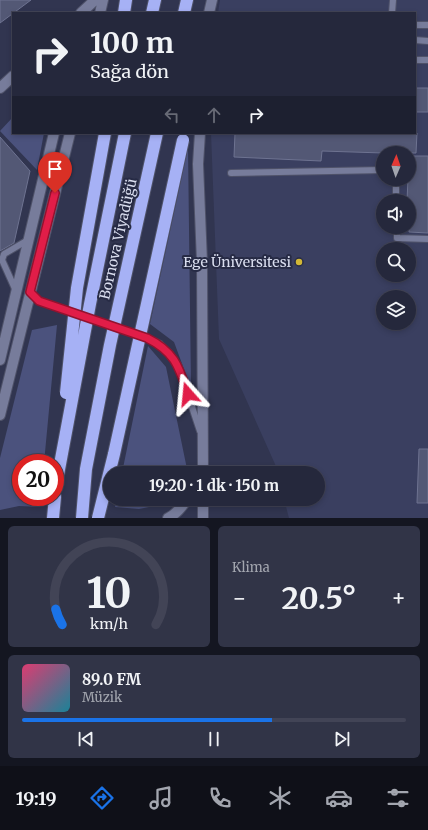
<!DOCTYPE html>
<html lang="tr">
<head>
<meta charset="utf-8">
<style>
  :root { --surface:#25283c; --page:#313447; --text:#f1f3f6; --muted:#a3a6af; --line:#424456; --accent:#1a73e8 }
  body { margin:0; font-family:Merriweather,serif; background:var(--page); color:var(--text); height:100vh; display:flex; flex-direction:column; font-size:15px; white-space:nowrap }
  * { box-sizing:border-box; margin:0 }
  p { font-size:13px; color:var(--muted) }
  .icon { flex:none; width:22px; height:22px; fill:none; stroke:currentColor; stroke-width:2; stroke-linecap:round; stroke-linejoin:round }
  .map { position:relative; height:518px; overflow:hidden }
  .sheet { display:flex; flex-direction:column; gap:8px; padding:8px; background:#141621; flex:1 }
  .sheet>* { flex:none }
  .guide { position:absolute; left:12px; top:12px; width:404px; height:122px; border-radius:0px; box-shadow:0 2px 6px #0003,0 0 0 1px var(--line); background:#25283c; color:var(--text); overflow:hidden }
  .needle { width:26px; rotate:2deg }
  .fabs { position:absolute; left:376px; top:146px; display:grid; gap:8px }
  .fabs a { display:grid; place-items:center; width:40px; height:40px; border-radius:50%; background:var(--surface); box-shadow:0 2px 6px #0003,0 0 0 1px var(--line); font-size:20px }
  .speed { position:absolute; left:12px; top:454px; display:flex; gap:8px; font-size:20px; font-weight:700; text-align:center }
  .speed>* { display:grid; place-content:center; width:52px; height:52px; border-radius:50%; background:var(--surface); box-shadow:0 2px 6px #0003,0 0 0 1px var(--line); line-height:1 }
  .speed .limit { border:6px solid #d22; background:#fff; color:#111 }
  .pin { position:absolute; display:grid; place-items:center; width:34px; height:34px; color:#fff; margin:-41px -17px; border-radius:50% 50% 50% 0; rotate:-45deg; box-shadow:0 0 4px #0007 }
  .pin .icon { rotate:45deg }
  .me { position:absolute; width:44px; margin:-22px; rotate:342deg; stroke-linejoin:round; filter:drop-shadow(0 0 3px #0008) }
  .turn { display:flex; align-items:center; gap:14px; height:84px; padding:0 12px; font-size:18px }
  .turn .icon { width:52px; height:52px; stroke-width:2.5 }
  .turn b { display:block; font-size:28px; line-height:34px }
  .lanes { display:flex; align-items:center; height:38px; padding:0 12px; background:#0003; justify-content:center; gap:20px; direction:ltr }
  .lanes .off { opacity:.35 }
  .big { font-size:30px; font-weight:700; line-height:1.1 }
  .sheet .tile { flex:1; display:flex; flex-direction:column; justify-content:center; gap:6px; min-width:0; padding:0 14px; border-radius:6px; background:var(--page) }
  .sheet .dial { align-items:center; gap:0 }
  .dial svg { height:104px; overflow:visible; fill:none; stroke:var(--line); stroke-width:7; stroke-linecap:round; text-anchor:middle }
  .dial text { fill:var(--text); stroke:none }
  .song { display:flex; align-items:center; gap:12px }
  .cover { width:48px; height:48px; border-radius:6px; background:linear-gradient(135deg,hsl(340 70% 55%),hsl(190 70% 35%)) }
  .played { height:4px; border-radius:2px; background:linear-gradient(90deg,var(--accent) 65%,var(--line) 65%) }
  .keys { display:flex; justify-content:space-around; direction:ltr }
  .heat { display:flex; justify-content:space-between; align-items:center; font-size:22px; direction:ltr }
  .sheet .tiles { flex:1; display:grid; gap:8px; grid-template-columns:1fr 1fr }
  .tile:last-child { grid-column:span 2 }
  .trip { position:absolute; left:103px; top:466px; width:222px; height:40px; border-radius:20px; background:var(--surface); box-shadow:0 2px 6px #0003,0 0 0 1px var(--line); font-weight:700; line-height:40px; text-align:center }
  .menu { display:flex; height:64px; justify-content:space-around; align-items:center; background:#0f1018; color:var(--muted) }
  .menu .icon { width:28px; height:28px }
  .menu .current { color:var(--accent) }
  .menu b { font-size:18px; color:var(--text) }
  .map>svg:first-child { display:block }
  .built { fill:#3a3f60; fill-rule:evenodd }
  .green { fill:#4b527d }
  .building { fill:#535875; stroke:#6e7391 }
  .lines { fill:none; stroke-linecap:round; stroke-linejoin:round }
  .lane-casing { stroke:#4f5269; stroke-width:8 }
  .secondary-casing { stroke:#4f5269; stroke-width:12 }
  .highway-casing { stroke:#4f5269; stroke-width:14 }
  .lane { stroke:#777c9b; stroke-width:6 }
  .secondary { stroke:#777c9b; stroke-width:10 }
  .highway { stroke:#a6b1f5; stroke-width:12 }
  .highway-bridge-casing { stroke:#4f5269; stroke-width:14; stroke-linecap:butt }
  .highway-bridge { stroke:#a6b1f5; stroke-width:12 }
  .route-casing { stroke:#92132f; stroke-width:10 }
  .route { stroke:#e11d48; stroke-width:7 }
  .poi-dot { fill:#d2b736; stroke:#272b45; stroke-width:1.5 }
  .labels { text-anchor:middle; stroke-width:4; stroke-linejoin:round; paint-order:stroke }
  .street-label { font-size:14px; fill:#dadeef; stroke:#272b45 }
  .poi-label { font-size:14px; fill:#dadeef; stroke:#272b45; text-anchor:end }
</style>
</head>
<body>
<div class="map">
<svg width="428" height="518" viewBox="0 0 428 518">
  <rect width="100%" height="100%" fill="#313550"/>
  <path class="built" d="M 220,0 L 428,0 L 428,518 L 289,518 L 284,499 L 318,499 L 318,473 L 278,473 L 275,464 L 219,339 L 211,133 L 415,133 L 415,13 L 218,13 ZM 383,153 L 409,153 L 409,179 L 383,179 ZM 383,201 L 409,201 L 409,227 L 383,227 ZM 383,249 L 409,249 L 409,275 L 383,275 ZM 383,297 L 409,297 L 409,323 L 383,323 Z"/>
  <path class="green" d="M 13,117 L 13,133 L 44,133 L 37,170 L 0,131 Z
    M 188,148 L 191,388 L 174,342 L 150,324 Z
    M 57,325 L 44,463 L 21,463 L 21,497 L 41,497 L 40,507 L 19,506 L 0,510 L 0,458 L 32,330 Z
    M 148,346 L 166,367 L 187,469 L 185,473 L 122,473 Z
    M 117,499 L 166,499 L 159,505 L 139,509 L 115,507 Z"/>
  <path class="building" d="M 0,0 L 31,0 L 0,23 Z
    M 415,88 L 428,88 L 428,112 L 415,112 Z
    M 235,133 L 417,133 L 416,153 L 383,153 L 322,151 L 321,161 L 234,157 Z
    M 0,137 L 30,171 L 14,243 L 0,251 Z
    M 409,156 L 428,156 L 428,233 L 409,232 L 409,201 L 407,201 Z
    M 419,449 L 428,449 L 428,503 L 417,503 Z"/>
  <g class="lines">
    <g class="lane-casing">
      <path id="lane" d="M 392,13 L 393,0
        M 415,25 L 428,25
        M 415,40 L 428,41
        M 415,60 L 428,60
        M 231,173 L 383,170
        M 396,179 L 396,201
        M 397,227 L 397,238 L 428,239
        M 16,291 L 2,260 L 4,254 L 28,240
        M 31,292 L 39,301 L 147,338 L 160,344 L 170,354 L 178,365 L 200,431"/>
    </g>
    <g class="secondary-casing">
      <path id="secondary" d="M 81,13 L 95,0
        M 100,13 L 103,0
        M 209,13 L 212,0
        M 0,88 L 13,76
        M 200,133 L 198,164 L 202,262 L 203,473
        M 0,360 L 54,133
        M 0,415 L 70,133
        M 168,518 C 175,515 183,506 187,499
        M 203,518 L 203,499"/>
    </g>
    <g class="highway-casing">
      <path id="highway" d="M 124,13 L 126,0
        M 152,13 L 155,0
        M 184,13 L 187,0
        M 53,518 L 55,497"/>
    </g>
    <use href="#lane" class="lane"/>
    <use href="#secondary" class="secondary"/>
    <use href="#highway" class="highway"/>
    <g class="highway-bridge-casing">
      <path id="highway-bridge" d="M 66,393 L 77,288 L 105,133
        M 55,491 L 90,304 L 125,133
        M 82,518 L 86,469 L 110,345 L 157,133
        M 98,518 L 114,454 L 183,140"/>
    </g>
    <use href="#highway-bridge" class="highway-bridge"/>
  </g>
  <g class="lines">
    <g class="route-casing">
      <path id="route" d="M 55,193 L 30,292 L 39,301 L 147,338 C 175,352 179,367 188,394"/>
    </g>
    <use href="#route" class="route"/>
  </g>
  <circle class="poi-dot" cx="299" cy="262" r="4"/>
  <g class="labels">
    <g class="street-label">
      <text transform="translate(118 239) rotate(-77)" y="5">Bornova Viyadüğü</text>
    </g>
    <g class="poi-label">
      <text x="291" y="267">Ege Üniversitesi</text>
    </g>
  </g>
</svg>
<div class="fabs">
<a><svg class="needle" viewBox="-14 -14 28 28"><path d="M0-13l5 13h-10z" fill="#e53935"/><path d="M0 13l5-13h-10z" fill="#a3a6af"/></svg></a>
<a><svg class="icon" aria-label="sound" viewBox="0 0 24 24"><path d="M4 9h4l5-4v14l-5-4H4zM17 9q2 3 0 6"/></svg></a>
<a><svg class="icon" aria-label="search" viewBox="0 0 24 24"><circle cx="10" cy="10" r="6"/><path d="M15 15l6 6"/></svg></a>
<a><svg class="icon" aria-label="layers" viewBox="0 0 24 24"><path d="M12 4l9 5-9 5-9-5zM3 14l9 5 9-5"/></svg></a>
</div>
<div class="speed"><div class="limit">20</div></div>
<div class="pin" style="left:55px;top:193px;background:#d93025"><svg class="icon" aria-label="arrive" viewBox="0 0 24 24"><path d="M6 21V4h12l-3 4 3 4H6"/></svg></div>
<svg class="me" style="left:188px;top:394px" viewBox="-20 -20 40 40"><path d="M0-17L14 15 0 8-14 15z" fill="#e11d48" stroke="#fff" stroke-width="4"/></svg>
<div class="trip">19:20 · 1 dk · 150 m</div>
<div class="guide">
<div class="turn"><svg class="icon" aria-label="right" viewBox="0 0 24 24"><path d="M7 20v-9h11M14 6l5 5-5 5"/></svg><div><b>100 m</b>Sağa dön</div></div>
<div class="lanes"><svg class="icon off" aria-label="left" viewBox="0 0 24 24"><path d="M17 20v-9H6M10 6l-5 5 5 5"/></svg><svg class="icon off" aria-label="ahead" viewBox="0 0 24 24"><path d="M12 20V5M6 11l6-6 6 6"/></svg><svg class="icon" aria-label="right" viewBox="0 0 24 24"><path d="M7 20v-9h11M14 6l5 5-5 5"/></svg></div>
</div>
</div>
<section class="sheet">
<div class="tiles">
<div class="tile dial"><svg viewBox="0 0 100 80">
<path d="M14 69A42 42 0 1 1 86 69"/>
<path d="M14 69A42 42 0 0 1 9 57" stroke="#1a73e8"/>
<text x="50" y="56" font-size="32" font-weight="700">10</text>
<text x="50" y="72" font-size="11">km/h</text>
</svg></div>
<div class="tile"><p>Klima</p>
<div class="heat"><a>−</a><b class="big">20.5°</b><a>+</a></div>
</div>
<div class="tile">
<div class="song"><i class="cover"></i><div><b>89.0 FM</b><p>Müzik</p></div></div>
<div class="played"></div>
<div class="keys"><svg class="icon" aria-label="previous" viewBox="0 0 24 24"><path d="M18 5L8 12l10 7zM5 5v14"/></svg><svg class="icon" aria-label="pause" viewBox="0 0 24 24"><path d="M8 5v14M16 5v14"/></svg><svg class="icon" aria-label="next" viewBox="0 0 24 24"><path d="M6 5l10 7-10 7zM19 5v14"/></svg></div>
</div>
</div>
</section>
<nav class="menu">
<b>19:19</b>
<svg class="icon current" aria-label="directions" viewBox="0 0 24 24"><path d="M12 3l9 9-9 9-9-9zM9 14v-3h6M13 9l2 2-2 2"/></svg>
<svg class="icon" aria-label="music" viewBox="0 0 24 24"><path d="M9 18V5l10-2v13"/><circle cx="6" cy="18" r="3"/><circle cx="16" cy="16" r="3"/></svg>
<svg class="icon" aria-label="phone" viewBox="0 0 24 24"><path d="M5 4h4l2 5-3 2q2 4 5 5l2-3 5 2v4C11 20 4 13 5 4z"/></svg>
<svg class="icon" aria-label="climate" viewBox="0 0 24 24"><path d="M12 3v18M4 7l16 10M4 17L20 7"/></svg>
<svg class="icon" aria-label="car" viewBox="0 0 24 24"><path d="M5 17H2v-5l4-1 3-4h7l3 4 3 1v5h-3M9 17h6M6 11h13"/><circle cx="7" cy="17" r="2"/><circle cx="17" cy="17" r="2"/></svg>
<svg class="icon" aria-label="filters" viewBox="0 0 24 24"><path d="M4 7h16M4 17h16"/><circle cx="9" cy="7" r="2"/><circle cx="15" cy="17" r="2"/></svg>
</nav>
</body>
</html>
